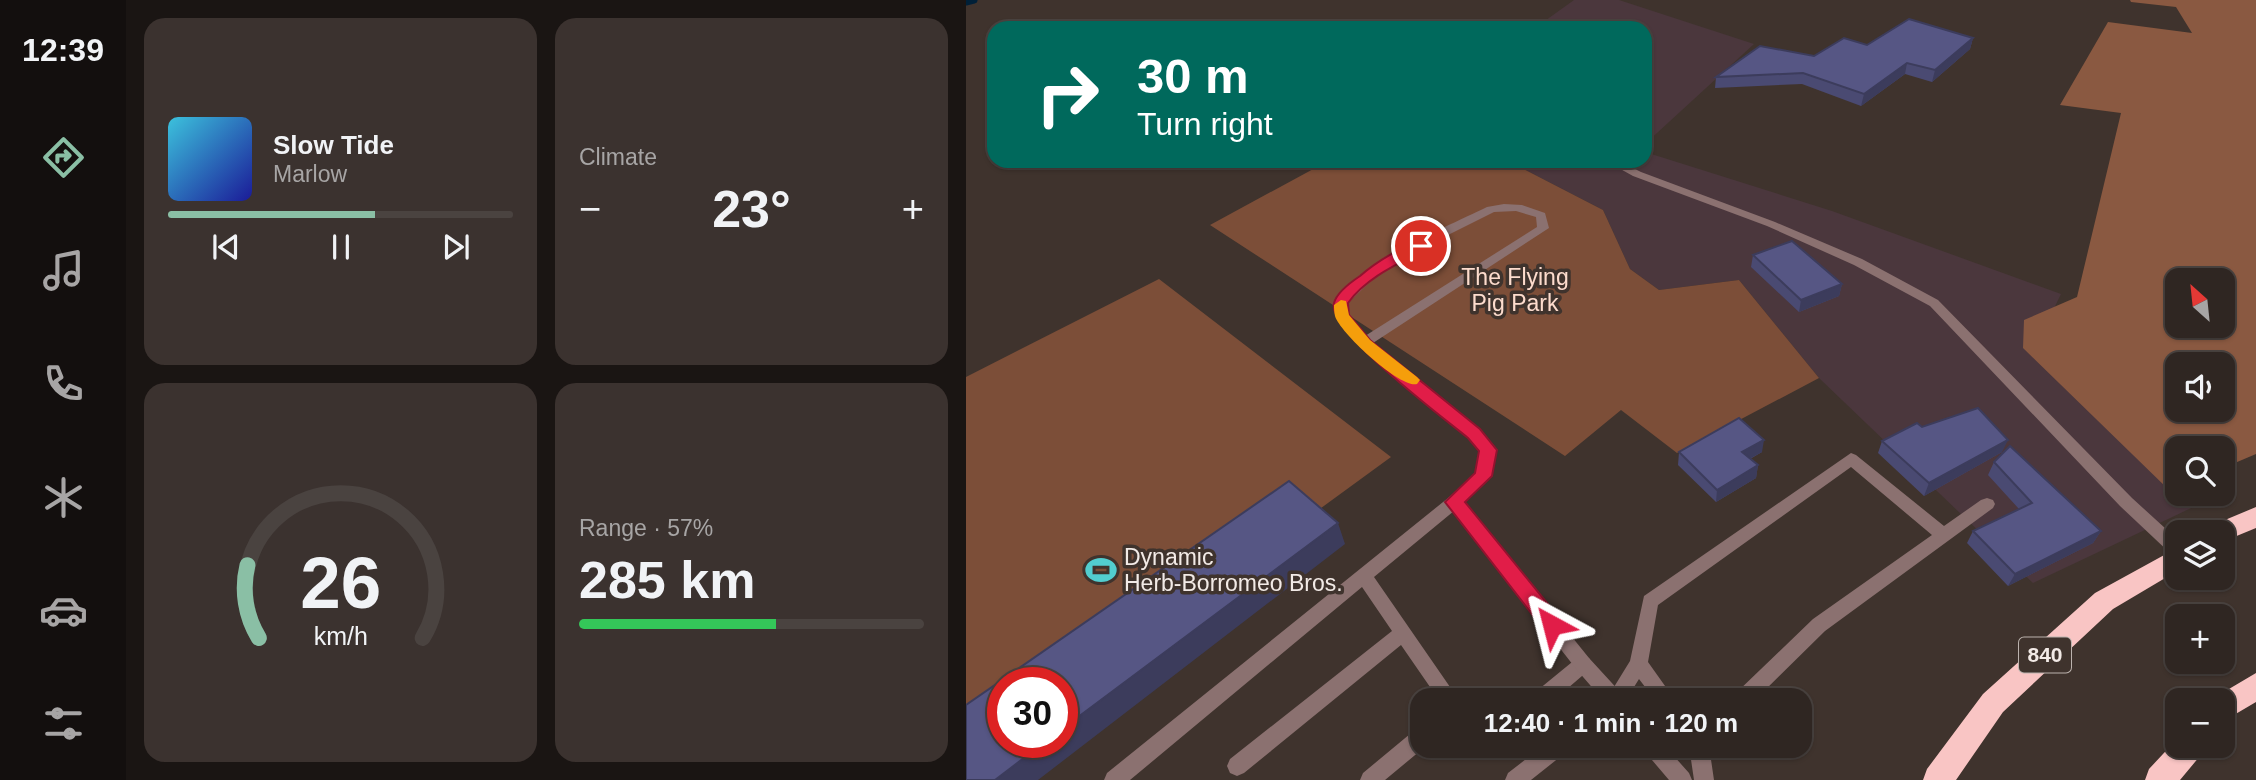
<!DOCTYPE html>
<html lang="en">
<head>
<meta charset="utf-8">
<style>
  :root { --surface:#2f2622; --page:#3b322f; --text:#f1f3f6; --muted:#a7a5a5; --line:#4a4340; --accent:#8abfa5 }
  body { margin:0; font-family:Helvetica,sans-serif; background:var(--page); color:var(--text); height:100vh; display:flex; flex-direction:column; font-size:26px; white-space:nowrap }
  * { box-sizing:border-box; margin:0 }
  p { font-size:23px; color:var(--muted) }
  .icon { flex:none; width:38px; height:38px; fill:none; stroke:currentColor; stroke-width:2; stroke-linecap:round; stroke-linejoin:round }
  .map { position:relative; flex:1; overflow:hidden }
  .panel { display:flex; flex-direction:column; gap:18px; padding:18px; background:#1a1513; width:840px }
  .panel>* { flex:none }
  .hud { position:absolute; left:21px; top:21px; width:665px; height:147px; border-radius:21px; box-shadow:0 2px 5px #0004,0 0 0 2px var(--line); background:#00695c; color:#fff; overflow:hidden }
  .needle { width:46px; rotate:333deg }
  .controls { position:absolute; left:1199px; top:268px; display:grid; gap:14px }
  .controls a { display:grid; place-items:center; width:70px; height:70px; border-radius:14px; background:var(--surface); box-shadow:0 2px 5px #0004,0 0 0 2px var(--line); font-size:35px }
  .speed { position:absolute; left:21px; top:667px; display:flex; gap:14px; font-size:35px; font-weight:700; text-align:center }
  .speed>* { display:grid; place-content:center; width:91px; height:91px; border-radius:50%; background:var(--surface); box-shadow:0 2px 5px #0004,0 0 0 2px var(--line); line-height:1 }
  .speed .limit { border:10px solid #d22; background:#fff; color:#111 }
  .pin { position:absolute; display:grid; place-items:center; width:60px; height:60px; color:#fff; margin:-30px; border:4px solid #fff; border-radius:50%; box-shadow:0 2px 7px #0007 }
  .me { position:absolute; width:77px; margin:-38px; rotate:322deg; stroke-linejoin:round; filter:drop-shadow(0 0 5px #0008) }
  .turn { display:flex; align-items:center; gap:24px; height:147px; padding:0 35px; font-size:32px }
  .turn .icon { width:91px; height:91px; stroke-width:2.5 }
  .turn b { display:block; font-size:49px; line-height:60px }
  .big { font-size:52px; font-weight:700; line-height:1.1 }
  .panel .card { flex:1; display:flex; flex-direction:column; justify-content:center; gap:10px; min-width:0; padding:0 24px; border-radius:21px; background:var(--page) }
  .panel .dial { align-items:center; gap:0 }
  .dial svg { height:182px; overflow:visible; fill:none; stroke:var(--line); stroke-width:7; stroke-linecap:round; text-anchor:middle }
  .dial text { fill:var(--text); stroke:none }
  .song { display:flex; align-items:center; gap:21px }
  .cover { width:84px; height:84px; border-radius:10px; background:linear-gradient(135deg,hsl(190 70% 55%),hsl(240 70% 35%)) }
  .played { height:7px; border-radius:4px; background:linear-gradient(90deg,var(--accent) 60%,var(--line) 60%) }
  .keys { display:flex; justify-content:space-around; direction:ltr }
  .heat { display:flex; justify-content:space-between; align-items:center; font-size:38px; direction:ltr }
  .charge { height:10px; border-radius:5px; background:linear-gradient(90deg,#34c759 57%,var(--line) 0) }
  .panel .tiles { flex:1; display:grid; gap:18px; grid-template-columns:repeat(2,1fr) }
  .trip { position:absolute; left:444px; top:688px; width:402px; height:70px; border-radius:21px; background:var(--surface); box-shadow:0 2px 5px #0004,0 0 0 2px var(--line); font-weight:700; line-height:70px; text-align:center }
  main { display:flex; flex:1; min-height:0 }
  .dock { display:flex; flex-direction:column; width:126px; justify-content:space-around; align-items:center; background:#130f0e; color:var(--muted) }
  .dock .icon { width:49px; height:49px }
  .dock .current { color:var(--accent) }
  .dock b { font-size:32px; color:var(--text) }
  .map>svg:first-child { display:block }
  .industrial { fill:#4b373d }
  .green { fill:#7c4e38 }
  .forest { fill:#8a5941; fill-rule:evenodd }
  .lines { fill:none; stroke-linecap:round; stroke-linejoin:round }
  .stream { stroke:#002038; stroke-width:7 }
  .lane { fill:#8b7170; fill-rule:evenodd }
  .street { fill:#8b7170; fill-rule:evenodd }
  .highway { fill:#f9c5c4; fill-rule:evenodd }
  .wall { fill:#4a4a72 }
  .shaded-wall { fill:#3c3c5c }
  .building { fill:#565684; stroke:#3c3c5c; stroke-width:2 }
  .route { fill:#e11d48; stroke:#92132f; stroke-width:2 }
  .slow { fill:#f59e0b }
  .labels { text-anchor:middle; stroke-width:7; stroke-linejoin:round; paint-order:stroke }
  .shield { fill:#3f332d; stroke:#bcb3ae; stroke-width:2 }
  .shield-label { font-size:21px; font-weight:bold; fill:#f2eae6 }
  .park-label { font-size:23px; fill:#fddccd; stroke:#3f332d }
  .poi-label { font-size:23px; fill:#f2eae6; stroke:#3f332d; text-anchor:start }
</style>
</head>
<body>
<main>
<nav class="dock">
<b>12:39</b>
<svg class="icon current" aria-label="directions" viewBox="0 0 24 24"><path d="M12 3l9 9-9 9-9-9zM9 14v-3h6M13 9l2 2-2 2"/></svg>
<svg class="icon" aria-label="music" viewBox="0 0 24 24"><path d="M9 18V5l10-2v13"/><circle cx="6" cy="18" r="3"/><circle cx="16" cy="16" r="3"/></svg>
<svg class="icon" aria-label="phone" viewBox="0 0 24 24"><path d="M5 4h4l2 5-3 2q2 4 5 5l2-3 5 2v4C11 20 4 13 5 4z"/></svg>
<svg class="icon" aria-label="climate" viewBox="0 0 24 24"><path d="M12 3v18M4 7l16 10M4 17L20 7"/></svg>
<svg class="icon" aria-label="car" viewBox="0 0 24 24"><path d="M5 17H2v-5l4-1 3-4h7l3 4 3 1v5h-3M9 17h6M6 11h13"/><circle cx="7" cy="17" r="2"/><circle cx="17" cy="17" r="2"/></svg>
<svg class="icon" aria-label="filters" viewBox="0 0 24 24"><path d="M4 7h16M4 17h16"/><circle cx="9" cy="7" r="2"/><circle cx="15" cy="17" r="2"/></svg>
</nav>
<section class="panel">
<div class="tiles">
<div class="card">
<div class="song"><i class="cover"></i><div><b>Slow Tide</b><p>Marlow</p></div></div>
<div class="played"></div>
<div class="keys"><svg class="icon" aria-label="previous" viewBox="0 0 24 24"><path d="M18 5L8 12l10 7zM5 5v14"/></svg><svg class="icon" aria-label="pause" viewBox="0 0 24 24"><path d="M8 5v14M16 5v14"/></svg><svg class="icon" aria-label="next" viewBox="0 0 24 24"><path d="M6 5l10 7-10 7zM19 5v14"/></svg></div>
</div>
<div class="card"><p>Climate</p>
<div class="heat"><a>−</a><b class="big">23°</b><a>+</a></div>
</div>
<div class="card dial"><svg viewBox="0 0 100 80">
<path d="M14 69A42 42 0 1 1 86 69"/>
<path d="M14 69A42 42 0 0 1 9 37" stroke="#8abfa5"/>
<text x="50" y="56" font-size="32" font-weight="700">26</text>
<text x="50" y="72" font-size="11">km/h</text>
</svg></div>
<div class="card"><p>Range · 57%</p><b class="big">285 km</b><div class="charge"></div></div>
</div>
</section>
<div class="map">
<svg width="1290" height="780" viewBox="0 0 1290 780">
  <rect width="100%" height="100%" fill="#3f332d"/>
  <path class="industrial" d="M 608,0 L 653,0 L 788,44 L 679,144 L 679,28 L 569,28 Z
    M 679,152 L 866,211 L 1095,294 L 1075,335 L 1211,472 L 1211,494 L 1232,494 L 1240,501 L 1067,583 L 853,378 L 773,280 L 693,290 L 664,269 L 637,210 L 542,161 L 679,161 Z"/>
  <path class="green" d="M 362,161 L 542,161 L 637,210 L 664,269 L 693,290 L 773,280 L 853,378 L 711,453 L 655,410 L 599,456 L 244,225 Z
    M 193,279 L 425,457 L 96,697 L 96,682 L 37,682 L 0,767 L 0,377 Z"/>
  <path class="forest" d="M 1164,0 L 1290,0 L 1290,454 L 1257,468 L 1256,448 L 1211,448 L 1211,486 L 1203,490 L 1057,348 L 1058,320 L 1111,297 L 1155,113 L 1094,105 L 1142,22 L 1226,33 L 1210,7 L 1165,2 ZM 1211,280 L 1256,280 L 1256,326 L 1211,326 ZM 1256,364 L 1256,410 L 1211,410 L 1211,364 Z"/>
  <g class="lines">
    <path class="stream" d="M 0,2 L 8,0"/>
    <path class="lane" d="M 620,22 L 628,28 L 619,28 L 616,25 Z
      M 640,161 L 653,161 L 675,172 L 809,222 L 896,259 L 972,300 L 1166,498 L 1211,539 L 1211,556 L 1205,554 L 1154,506 L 964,306 L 888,265 L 801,226 L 667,176 Z
      M 885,453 L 890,455 L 978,526 L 1015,500 L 1021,498 L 1027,500 L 1029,504 L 1027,508 L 859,631 L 789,700 L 767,700 L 769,694 L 847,619 L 966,535 L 885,467 L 692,605 L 682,662 L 709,700 L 689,700 L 673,679 L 660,700 L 640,700 L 664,661 L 678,596 Z
      M 488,496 L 494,498 L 496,502 L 494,506 L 408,577 L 493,700 L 473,700 L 435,645 L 278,773 L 271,776 L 264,773 L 261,766 L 264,759 L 426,631 L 396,587 L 164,780 L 138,780 L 141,773 L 482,498 Z
      M 617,656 L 623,658 L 626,664 L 623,670 L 588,700 L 565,700 L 567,694 L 611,658 Z
      M 457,727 L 457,746 L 460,746 L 419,780 L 394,780 L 397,773 L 450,729 Z
      M 723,746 L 743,746 L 748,780 L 728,780 Z"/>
    <path class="street" d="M 538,204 L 556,205 L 579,213 L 583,228 L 407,343 L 513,430 L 529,450 L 526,476 L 498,503 L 623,658 L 656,694 L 658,700 L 637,700 L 611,670 L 482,506 L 480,502 L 482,498 L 511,473 L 514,451 L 503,438 L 393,346 L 370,316 C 369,311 368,305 370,300 C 392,264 482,226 521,207 ZM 550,211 L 570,217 L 571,227 L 399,336 L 382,315 L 381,304 L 409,277 L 448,252 L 528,212 Z
      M 577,746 L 602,746 L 599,753 L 565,780 L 539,780 L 542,773 Z
      M 677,746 L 699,746 L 723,773 L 726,780 L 703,780 L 680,753 Z"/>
    <path class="highway" d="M 1290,507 L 1290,528 L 1256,542 L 1256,532 L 1244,532 L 1247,525 Z
      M 1211,548 L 1211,571 L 1147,609 L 1037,712 L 990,780 L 957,780 L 961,769 L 1017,694 L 1129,593 Z
      M 1290,673 L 1290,702 L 1256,722 L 1256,700 L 1246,699 Z
      M 1211,739 L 1211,746 L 1238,746 L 1234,756 L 1214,780 L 1179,780 L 1183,769 Z"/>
  </g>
  <path class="wall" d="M 1007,38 L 1004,49 L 966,82 L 939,74 L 895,106 L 836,84 L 749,88 L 750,77 L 901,45 Z
    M 787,255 L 876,284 L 873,296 L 833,312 L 785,267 Z
    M 956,427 L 1036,452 L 958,496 L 912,453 L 916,441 Z
    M 713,452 L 796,452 L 784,459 L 792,465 L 790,478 L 750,502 L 712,465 Z
    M 1028,462 L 1135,531 L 1127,543 L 1042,586 L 1001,543 L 1007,531 L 1053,509 L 1022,475 Z"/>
  <path class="shaded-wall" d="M 1007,38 L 1004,49 L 966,82 L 969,70 Z
    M 941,63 L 939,74 L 895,106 L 898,94 Z
    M 876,284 L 873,296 L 833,312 L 835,300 Z
    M 798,440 L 796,452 L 774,464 L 776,452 Z
    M 1042,440 L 1036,452 L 958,496 L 963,483 Z
    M 792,465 L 790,478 L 750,502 L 751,490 Z
    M 372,523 L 379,544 L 72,780 L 29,780 L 79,742 L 96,742 L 96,729 Z
    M 1135,531 L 1127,543 L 1042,586 L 1049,574 Z"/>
  <path class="building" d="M 943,19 L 1007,38 L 969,70 L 941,63 L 898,94 L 837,73 L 750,77 L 794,46 L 848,56 L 878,38 L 901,45 Z
    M 826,241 L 876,284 L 835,300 L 787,255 Z
    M 1012,408 L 1042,440 L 963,483 L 916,441 L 951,423 L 956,427 Z
    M 773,418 L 798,440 L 776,452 L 792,465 L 751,490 L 713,452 Z
    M 1044,446 L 1135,531 L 1049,574 L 1007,531 L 1066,503 L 1028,462 Z
    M 323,481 L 372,523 L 96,729 L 96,682 L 37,682 L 37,742 L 79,742 L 29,780 L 0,780 L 0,705 Z"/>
  <path class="route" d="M 455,242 L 462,246 L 460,249 C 432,264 401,277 382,303 L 383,315 L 404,340 L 514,429 L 531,450 L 526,476 L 499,502 L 594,619 L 596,625 L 594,631 L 586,634 L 579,631 L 479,502 L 509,473 L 513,451 L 502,438 C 479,419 360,330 368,303 C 371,292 385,282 394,276 C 410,262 434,247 455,242 Z"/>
  <path class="slow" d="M 375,300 L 380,301 L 383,315 L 404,340 L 451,377 L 454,380 L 451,384 C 435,389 374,333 369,316 C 368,312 368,308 368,305 Z"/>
  <defs>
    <g id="stadium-bare" transform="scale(2.415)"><path d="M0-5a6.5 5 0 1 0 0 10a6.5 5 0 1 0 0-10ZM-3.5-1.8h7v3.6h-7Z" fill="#52cdcf" stroke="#3f332d" stroke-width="2.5" paint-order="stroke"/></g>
  </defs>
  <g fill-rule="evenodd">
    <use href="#stadium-bare" x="135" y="570"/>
  </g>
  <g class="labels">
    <rect class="shield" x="1053" y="637.5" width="52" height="35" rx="5"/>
    <g class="shield-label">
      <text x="1079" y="662">840</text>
    </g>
    <g class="park-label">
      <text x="549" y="285">The Flying<tspan x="549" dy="26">Pig Park</tspan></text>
    </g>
    <g class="poi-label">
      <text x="158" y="565">Dynamic<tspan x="158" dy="26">Herb-Borromeo Bros.</tspan></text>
    </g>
  </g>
</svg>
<div class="controls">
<a><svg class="needle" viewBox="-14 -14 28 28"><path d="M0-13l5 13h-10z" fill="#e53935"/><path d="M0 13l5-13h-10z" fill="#a7a5a5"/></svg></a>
<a><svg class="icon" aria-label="sound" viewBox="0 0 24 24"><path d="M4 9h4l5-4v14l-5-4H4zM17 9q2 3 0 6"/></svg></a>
<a><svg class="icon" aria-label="search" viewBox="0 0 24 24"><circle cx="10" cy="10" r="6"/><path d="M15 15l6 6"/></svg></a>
<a><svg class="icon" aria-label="layers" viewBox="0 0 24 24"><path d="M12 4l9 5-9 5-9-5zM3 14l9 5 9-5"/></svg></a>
<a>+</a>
<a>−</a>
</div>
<div class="speed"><div class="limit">30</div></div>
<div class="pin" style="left:455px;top:246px;background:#d93025"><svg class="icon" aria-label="arrive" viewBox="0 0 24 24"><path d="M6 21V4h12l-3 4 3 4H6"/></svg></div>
<svg class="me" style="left:586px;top:625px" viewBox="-20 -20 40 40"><path d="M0-17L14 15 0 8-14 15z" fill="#e11d48" stroke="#fff" stroke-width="4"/></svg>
<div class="trip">12:40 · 1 min · 120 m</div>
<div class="hud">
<div class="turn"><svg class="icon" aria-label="right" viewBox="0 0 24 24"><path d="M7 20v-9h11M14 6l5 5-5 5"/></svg><div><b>30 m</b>Turn right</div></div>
</div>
</div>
</main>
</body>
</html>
